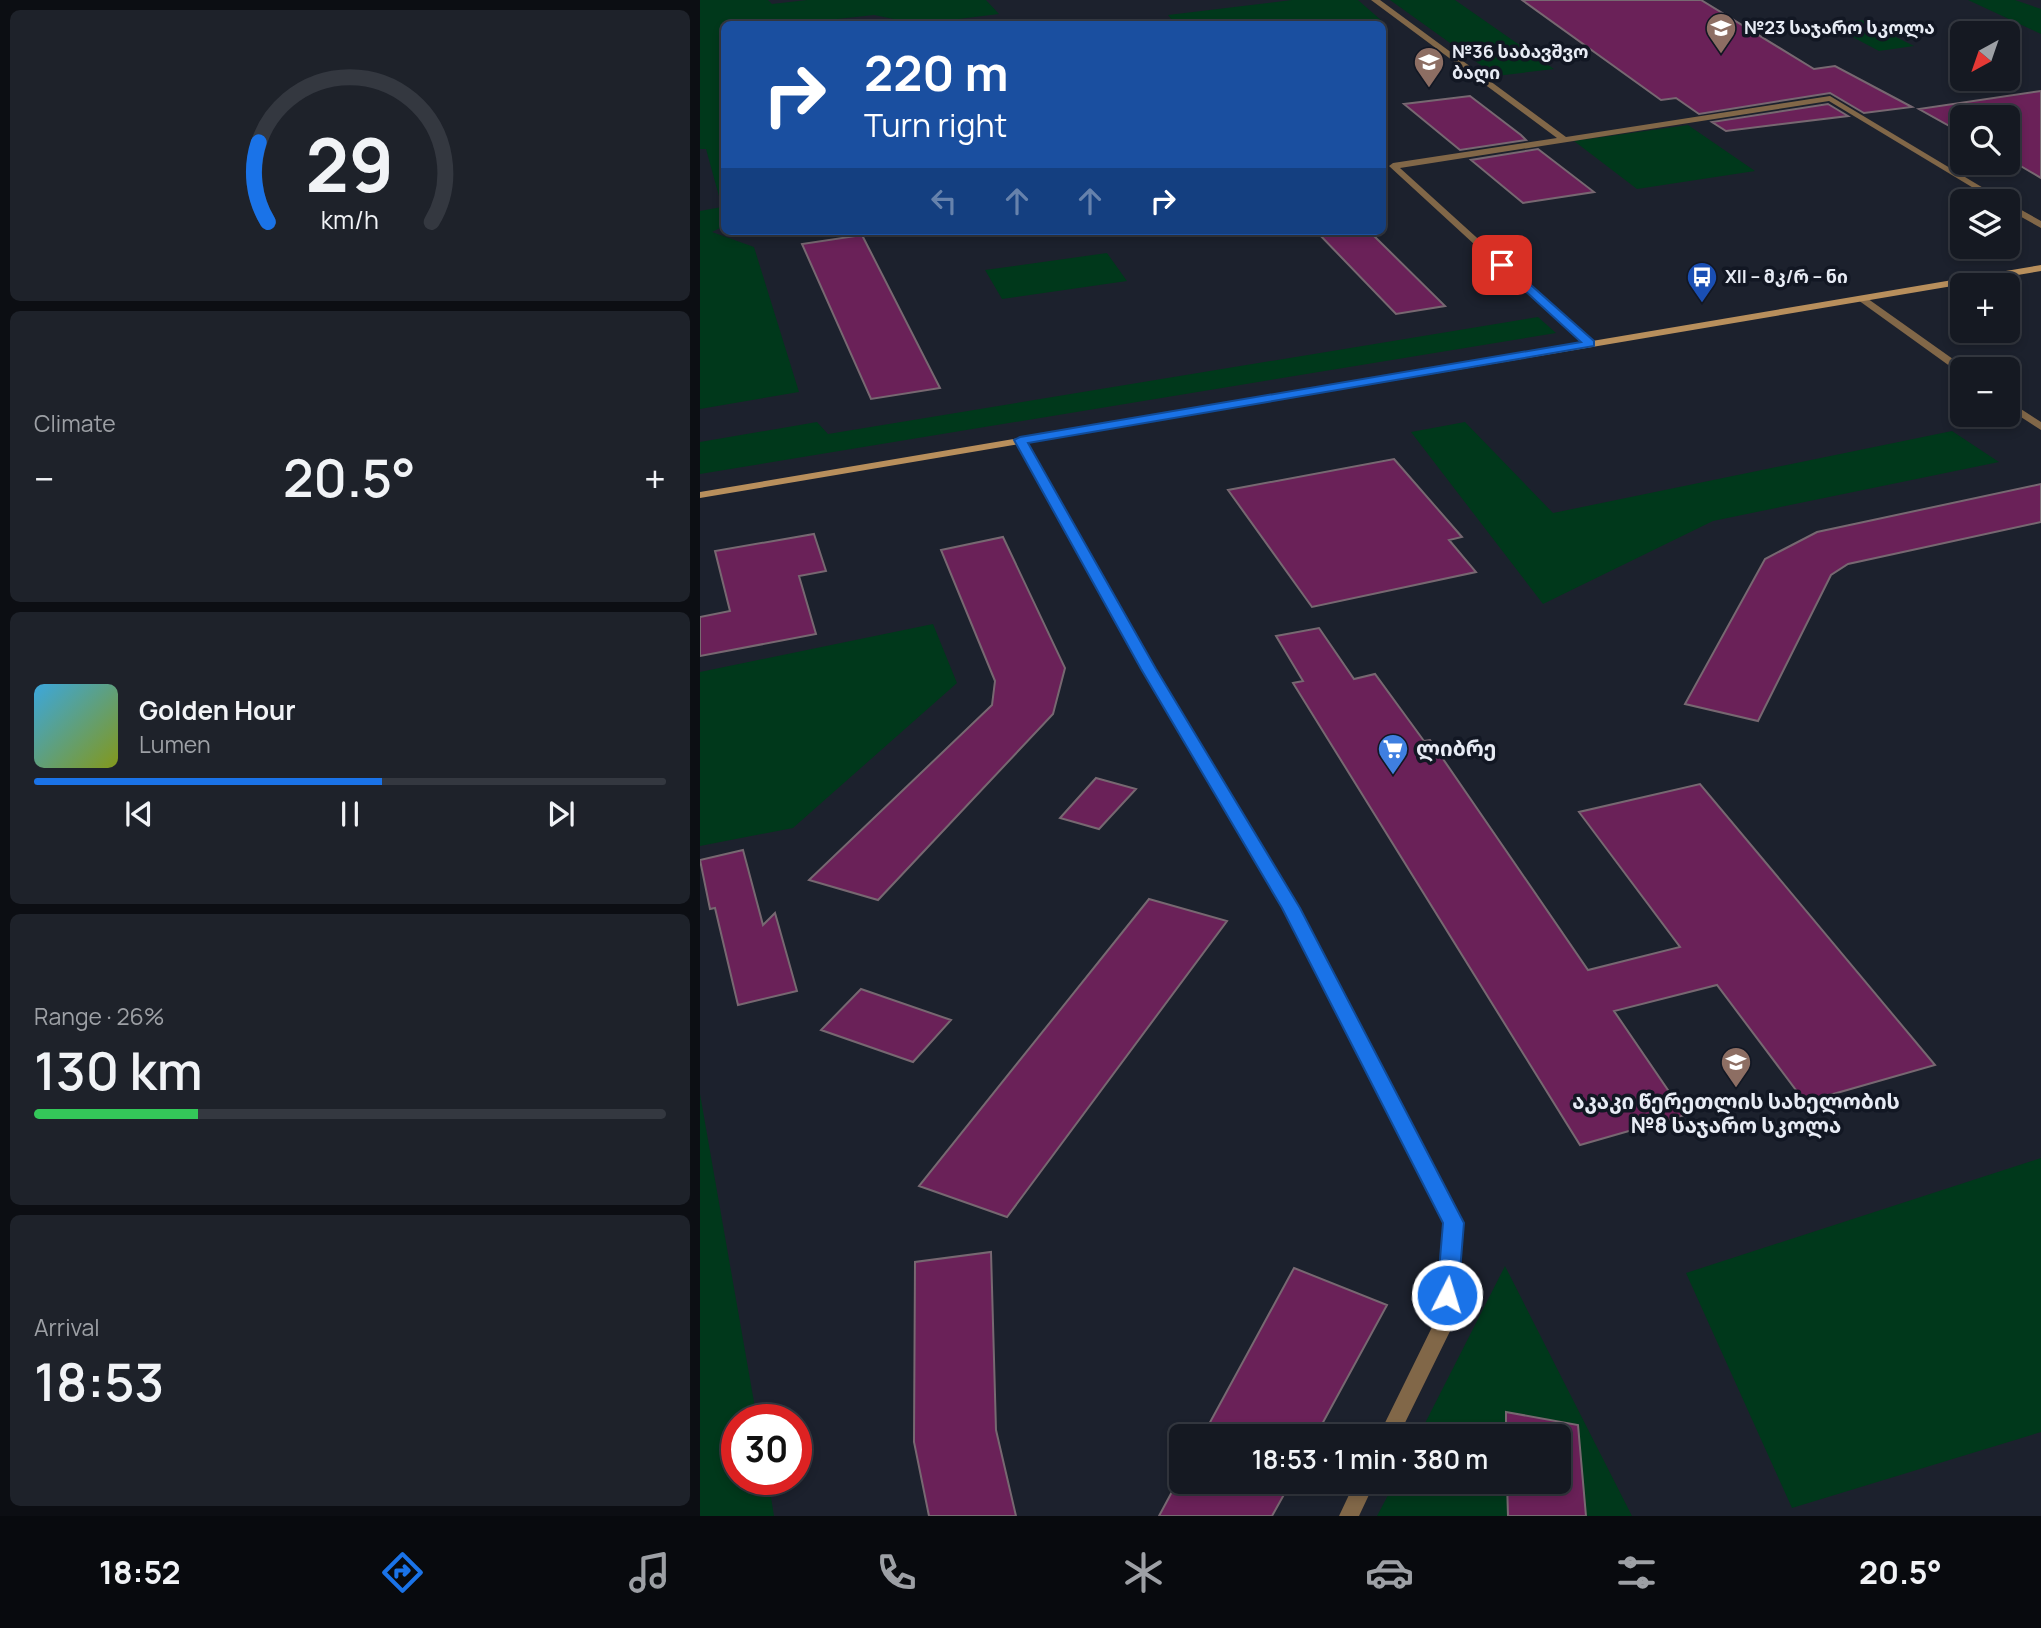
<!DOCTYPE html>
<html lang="en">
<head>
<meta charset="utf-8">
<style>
  :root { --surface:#151922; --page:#1e222a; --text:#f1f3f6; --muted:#9da0a5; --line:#343840; --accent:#1a73e8 }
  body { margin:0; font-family:Manrope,"Noto Sans Georgian",sans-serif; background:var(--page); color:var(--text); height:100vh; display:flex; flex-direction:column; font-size:26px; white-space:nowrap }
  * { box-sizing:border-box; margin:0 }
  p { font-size:23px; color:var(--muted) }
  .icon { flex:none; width:38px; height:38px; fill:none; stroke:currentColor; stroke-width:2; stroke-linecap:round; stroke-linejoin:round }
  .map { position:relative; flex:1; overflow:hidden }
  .drawer { display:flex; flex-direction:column; gap:10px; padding:10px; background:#0c0e13; width:700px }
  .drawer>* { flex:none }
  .guide { position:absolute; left:21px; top:21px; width:665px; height:214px; border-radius:10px; box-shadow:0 4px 10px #0003,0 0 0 2px var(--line); background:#1a4fa0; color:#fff; overflow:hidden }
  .needle { width:46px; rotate:220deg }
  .controls { position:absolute; left:1250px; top:21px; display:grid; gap:14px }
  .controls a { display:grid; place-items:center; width:70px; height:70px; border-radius:10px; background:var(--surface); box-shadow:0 4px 10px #0003,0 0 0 2px var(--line); font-size:35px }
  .speed { position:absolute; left:21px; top:1404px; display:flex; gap:14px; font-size:35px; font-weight:700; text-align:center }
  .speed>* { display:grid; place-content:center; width:91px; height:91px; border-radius:50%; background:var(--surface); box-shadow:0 4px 10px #0003,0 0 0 2px var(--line); line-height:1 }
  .speed .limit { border:10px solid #d22; background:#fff; color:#111 }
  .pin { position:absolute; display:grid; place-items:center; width:60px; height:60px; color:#fff; margin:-30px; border-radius:14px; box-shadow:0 4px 10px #0006 }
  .me { position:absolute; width:77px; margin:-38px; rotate:5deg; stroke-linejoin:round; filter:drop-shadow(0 0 5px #0008) }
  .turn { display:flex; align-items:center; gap:24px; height:147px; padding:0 28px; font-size:32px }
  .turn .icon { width:91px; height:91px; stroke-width:2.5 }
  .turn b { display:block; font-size:49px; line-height:60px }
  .lanes { display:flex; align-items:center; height:66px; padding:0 28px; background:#0003; justify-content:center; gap:35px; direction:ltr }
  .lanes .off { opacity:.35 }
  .big { font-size:52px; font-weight:600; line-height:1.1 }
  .drawer .card { flex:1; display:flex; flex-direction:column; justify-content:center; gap:10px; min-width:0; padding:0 24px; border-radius:10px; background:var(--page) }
  .drawer .dial { align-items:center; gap:0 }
  .dial svg { height:182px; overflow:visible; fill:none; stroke:var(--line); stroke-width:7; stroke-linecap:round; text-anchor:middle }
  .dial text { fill:var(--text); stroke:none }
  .song { display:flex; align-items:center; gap:21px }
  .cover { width:84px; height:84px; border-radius:10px; background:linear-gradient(135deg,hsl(200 70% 55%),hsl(70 70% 35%)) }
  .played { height:7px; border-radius:4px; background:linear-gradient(90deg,var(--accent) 55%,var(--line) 55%) }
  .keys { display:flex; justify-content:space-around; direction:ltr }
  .heat { display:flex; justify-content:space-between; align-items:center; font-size:38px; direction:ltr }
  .charge { height:10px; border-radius:5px; background:linear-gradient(90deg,#34c759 26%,var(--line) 0) }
  .trip { position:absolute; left:469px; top:1424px; width:402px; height:70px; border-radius:10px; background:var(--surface); box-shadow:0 4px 10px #0003,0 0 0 2px var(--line); font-weight:600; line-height:70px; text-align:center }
  .tab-bar { display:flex; height:112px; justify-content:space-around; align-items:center; background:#080a0e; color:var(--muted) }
  .tab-bar .icon { width:49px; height:49px }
  .tab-bar .selected { color:var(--accent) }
  .tab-bar b { font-size:32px; color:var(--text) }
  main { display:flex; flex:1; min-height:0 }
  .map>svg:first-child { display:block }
  .green { fill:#00381b }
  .building { fill:#6a2158; stroke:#776871; stroke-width:2 }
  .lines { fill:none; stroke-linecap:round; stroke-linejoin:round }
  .street { fill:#816748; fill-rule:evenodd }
  .secondary { fill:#b88f5c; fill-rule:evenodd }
  .route { fill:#1a73e8; stroke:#114b97; stroke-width:2 }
  .labels { text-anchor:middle; stroke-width:7; stroke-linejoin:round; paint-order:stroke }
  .far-poi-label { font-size:18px; font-weight:bold; fill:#e7ebf4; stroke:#121723; text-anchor:start }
  .poi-label { font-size:21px; font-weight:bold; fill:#e7ebf4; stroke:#121723; text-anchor:start }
</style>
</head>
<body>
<main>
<section class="drawer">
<div class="card dial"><svg viewBox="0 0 100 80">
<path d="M14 69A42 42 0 1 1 86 69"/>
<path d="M14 69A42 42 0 0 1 10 34" stroke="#1a73e8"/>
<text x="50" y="56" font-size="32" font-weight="700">29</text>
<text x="50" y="72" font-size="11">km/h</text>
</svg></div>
<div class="card"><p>Climate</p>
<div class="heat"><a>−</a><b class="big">20.5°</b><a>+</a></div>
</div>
<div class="card">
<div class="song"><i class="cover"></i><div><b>Golden Hour</b><p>Lumen</p></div></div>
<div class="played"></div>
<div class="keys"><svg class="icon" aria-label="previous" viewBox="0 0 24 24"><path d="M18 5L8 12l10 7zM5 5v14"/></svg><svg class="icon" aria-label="pause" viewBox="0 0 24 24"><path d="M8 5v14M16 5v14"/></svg><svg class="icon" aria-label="next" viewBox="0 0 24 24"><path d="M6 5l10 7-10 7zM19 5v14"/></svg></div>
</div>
<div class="card"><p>Range · 26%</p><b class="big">130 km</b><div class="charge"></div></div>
<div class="card"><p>Arrival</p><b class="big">18:53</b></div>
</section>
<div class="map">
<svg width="1341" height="1516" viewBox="0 0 1341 1516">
  <rect width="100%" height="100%" fill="#1c212d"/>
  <path class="green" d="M 0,0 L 68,0 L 72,4 L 107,0 L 286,0 L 299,14 L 218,24 L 174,15 L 91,24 L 24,24 L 24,226 L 12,232 L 54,247 L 99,392 L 0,409 L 0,211 L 22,207 L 6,149 L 0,149 Z
    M 592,0 L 658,0 L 682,21 L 652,24 L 475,24 L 468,15 Z
    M 690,0 L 755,0 L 854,69 L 796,76 Z
    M 1268,0 L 1315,0 L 1341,9 L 1341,34 Z
    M 1162,20 L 1214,46 L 1179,51 L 1128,24 Z
    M 988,125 L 1055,171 L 937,189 L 874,141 Z
    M 407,253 L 427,281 L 302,299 L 285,270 Z
    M 838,317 L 856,333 L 0,474 L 0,442 L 117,422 L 128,434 Z
    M 765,422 L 853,513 L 1252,431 L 1299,462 L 1013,521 L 843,604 L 711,432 Z
    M 233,624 L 257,683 L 93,828 L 0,846 L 0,672 Z
    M 0,1094 L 57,1419 L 37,1419 L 37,1479 L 68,1479 L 74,1516 L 0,1516 Z
    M 1341,1158 L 1341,1432 L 1092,1508 L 986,1273 Z
    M 805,1266 L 932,1516 L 677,1516 L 695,1482 L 859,1482 L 859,1437 L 718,1437 Z"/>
  <path class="building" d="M 822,0 L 1001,0 L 1114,69 L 1135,66 L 1212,107 L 1164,113 L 1130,93 L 999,114 L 976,98 L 961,100 Z
    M 1341,91 L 1341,178 L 1307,158 L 1307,117 L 1262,117 L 1262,133 L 1219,109 Z
    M 770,96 L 821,135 L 826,140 L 760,150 L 704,104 Z
    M 1128,104 L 1148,116 L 1026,131 L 1012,122 Z
    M 838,149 L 894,192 L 823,203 L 771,160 Z
    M 616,231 L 669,231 L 745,306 L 696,314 Z
    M 162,235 L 240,388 L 171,399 L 102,244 Z
    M 694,459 L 762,537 L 749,540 L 776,572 L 612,607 L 528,490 Z
    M 1341,484 L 1341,522 L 1148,564 L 1131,575 L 1058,721 L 985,704 L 1065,559 L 1117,532 Z
    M 114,534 L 126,571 L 99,576 L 116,634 L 0,656 L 0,617 L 30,611 L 15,551 Z
    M 303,537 L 365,668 L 353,714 L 178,900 L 109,880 L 292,705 L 295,681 L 241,550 Z
    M 619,628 L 654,679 L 675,674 L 724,741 L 730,740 L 888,970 L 980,947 L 879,812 L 1000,784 L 1235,1065 L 1105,1102 L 1017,985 L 914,1011 L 985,1115 L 880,1145 L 593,683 L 603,681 L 576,636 Z
    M 396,778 L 436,789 L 399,829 L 360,818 Z
    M 43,850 L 63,925 L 75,913 L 97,991 L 38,1005 L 15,908 L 10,909 L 0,860 Z
    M 449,899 L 527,921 L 307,1217 L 219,1186 Z
    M 161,989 L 251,1020 L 213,1062 L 121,1030 Z
    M 291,1252 L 296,1430 L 316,1516 L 229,1516 L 214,1442 L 215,1262 Z
    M 594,1268 L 687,1305 L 615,1437 L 502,1437 Z
    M 806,1412 L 878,1425 L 886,1516 L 808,1516 L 807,1482 L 859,1482 L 859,1437 L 806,1437 Z
    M 481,1475 L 481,1482 L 591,1482 L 572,1516 L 459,1516 Z"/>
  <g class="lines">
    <path class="street" d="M 671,0 L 680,0 L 866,137 L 1130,96 L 1305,201 L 1295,201 L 1129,101 L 700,168 L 894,344 L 885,346 L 689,166 L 693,163 L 857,138 Z
      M 1307,202 L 1341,221 L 1341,228 L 1307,209 Z
      M 1158,296 L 1164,296 L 1267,369 L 1262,369 L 1262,373 L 1258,372 L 1158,300 Z
      M 1307,400 L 1341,422 L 1341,430 L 1307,408 Z
      M 320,437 L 326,440 L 456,669 L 599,908 L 762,1223 L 756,1319 L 698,1437 L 678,1437 L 736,1319 L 744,1223 L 583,908 L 442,669 L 314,440 Z
      M 655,1482 L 675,1482 L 659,1516 L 639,1516 Z"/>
    <path class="secondary" d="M 1341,265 L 1341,271 L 0,498 L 0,492 Z"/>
  </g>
  <path class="route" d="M 799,263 L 806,263 L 894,341 L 894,346 L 328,443 L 456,669 L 600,908 L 764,1223 L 758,1295 L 755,1301 L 747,1303 L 740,1301 L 737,1295 L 743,1223 L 582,908 L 441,669 L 314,440 L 320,437 L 881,342 L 799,267 Z"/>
  <defs>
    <g id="school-pin" transform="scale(1.575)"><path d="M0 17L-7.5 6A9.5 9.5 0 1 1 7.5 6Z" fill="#8d6e63" stroke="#121723"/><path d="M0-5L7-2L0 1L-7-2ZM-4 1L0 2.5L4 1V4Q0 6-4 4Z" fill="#fff"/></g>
    <g id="bus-pin" transform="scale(1.575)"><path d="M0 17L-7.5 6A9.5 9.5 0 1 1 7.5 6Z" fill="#1a4fb4" stroke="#121723"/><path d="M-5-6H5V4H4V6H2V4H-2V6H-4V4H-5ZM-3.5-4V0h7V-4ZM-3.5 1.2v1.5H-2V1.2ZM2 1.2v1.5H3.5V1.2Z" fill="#fff"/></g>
    <g id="supermarket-pin" transform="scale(1.575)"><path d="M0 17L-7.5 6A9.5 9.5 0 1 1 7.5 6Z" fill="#3f7fe0" stroke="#121723"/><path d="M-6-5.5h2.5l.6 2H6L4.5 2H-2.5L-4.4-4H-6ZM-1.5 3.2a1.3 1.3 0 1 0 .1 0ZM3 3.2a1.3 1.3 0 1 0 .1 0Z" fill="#fff"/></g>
  </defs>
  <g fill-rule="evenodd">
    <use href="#school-pin" x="1021" y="28"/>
    <use href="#school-pin" x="729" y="62"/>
    <use href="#bus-pin" x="1002" y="277"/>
    <use href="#supermarket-pin" x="693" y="749"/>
    <use href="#school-pin" x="1036" y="1062"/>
  </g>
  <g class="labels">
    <g class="far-poi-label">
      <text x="1044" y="34">№23 საჯარო სკოლა</text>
      <text x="752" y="58">№36 საბავშვო<tspan x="752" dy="21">ბაღი</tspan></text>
      <text x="1025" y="283">XII – მკ/რ – ნი</text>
    </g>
    <g class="poi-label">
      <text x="716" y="756">ლიბრე</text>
      <text x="1036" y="1109" text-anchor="middle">აკაკი წერეთლის სახელობის<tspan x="1036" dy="24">№8 საჯარო სკოლა</tspan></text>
    </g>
  </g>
</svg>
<div class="controls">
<a><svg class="needle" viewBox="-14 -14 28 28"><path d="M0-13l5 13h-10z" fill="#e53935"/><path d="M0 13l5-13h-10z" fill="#9da0a5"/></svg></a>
<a><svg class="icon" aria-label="search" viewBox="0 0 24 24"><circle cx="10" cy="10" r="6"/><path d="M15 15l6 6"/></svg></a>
<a><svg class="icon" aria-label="layers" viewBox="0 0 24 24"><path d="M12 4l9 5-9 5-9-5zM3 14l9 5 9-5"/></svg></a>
<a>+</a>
<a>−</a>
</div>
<div class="speed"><div class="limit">30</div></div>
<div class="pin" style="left:802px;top:265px;background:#d93025"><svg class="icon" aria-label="arrive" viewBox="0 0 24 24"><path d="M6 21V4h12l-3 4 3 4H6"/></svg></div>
<svg class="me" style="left:747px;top:1295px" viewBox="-20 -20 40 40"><circle r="17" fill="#1a73e8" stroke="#fff" stroke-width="3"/><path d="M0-11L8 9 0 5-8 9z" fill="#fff"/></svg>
<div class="trip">18:53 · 1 min · 380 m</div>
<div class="guide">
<div class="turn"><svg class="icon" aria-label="right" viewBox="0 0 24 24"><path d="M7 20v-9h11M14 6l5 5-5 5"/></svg><div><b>220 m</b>Turn right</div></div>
<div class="lanes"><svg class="icon off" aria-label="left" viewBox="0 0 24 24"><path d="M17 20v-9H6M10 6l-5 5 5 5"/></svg><svg class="icon off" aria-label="ahead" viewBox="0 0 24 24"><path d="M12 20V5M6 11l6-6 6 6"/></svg><svg class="icon off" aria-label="ahead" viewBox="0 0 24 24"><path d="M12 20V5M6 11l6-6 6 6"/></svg><svg class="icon" aria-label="right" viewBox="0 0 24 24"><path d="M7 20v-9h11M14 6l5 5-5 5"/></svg></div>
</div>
</div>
</main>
<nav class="tab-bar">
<b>18:52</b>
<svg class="icon selected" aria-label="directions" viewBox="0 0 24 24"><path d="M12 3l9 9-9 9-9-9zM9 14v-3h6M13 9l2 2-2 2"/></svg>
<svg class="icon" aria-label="music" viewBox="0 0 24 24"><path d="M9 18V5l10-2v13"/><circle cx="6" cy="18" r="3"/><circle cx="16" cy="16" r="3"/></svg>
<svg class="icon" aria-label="phone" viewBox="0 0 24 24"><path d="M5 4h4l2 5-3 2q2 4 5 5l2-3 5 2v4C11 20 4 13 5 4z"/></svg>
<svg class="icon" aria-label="climate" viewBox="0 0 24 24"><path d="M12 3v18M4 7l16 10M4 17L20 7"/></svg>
<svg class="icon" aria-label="car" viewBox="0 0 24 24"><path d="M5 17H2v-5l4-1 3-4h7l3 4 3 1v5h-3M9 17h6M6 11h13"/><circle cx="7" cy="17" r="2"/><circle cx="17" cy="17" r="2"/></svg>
<svg class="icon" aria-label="filters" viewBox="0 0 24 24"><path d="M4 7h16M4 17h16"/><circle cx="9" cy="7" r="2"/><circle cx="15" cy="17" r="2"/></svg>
<b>20.5°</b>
</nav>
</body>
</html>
